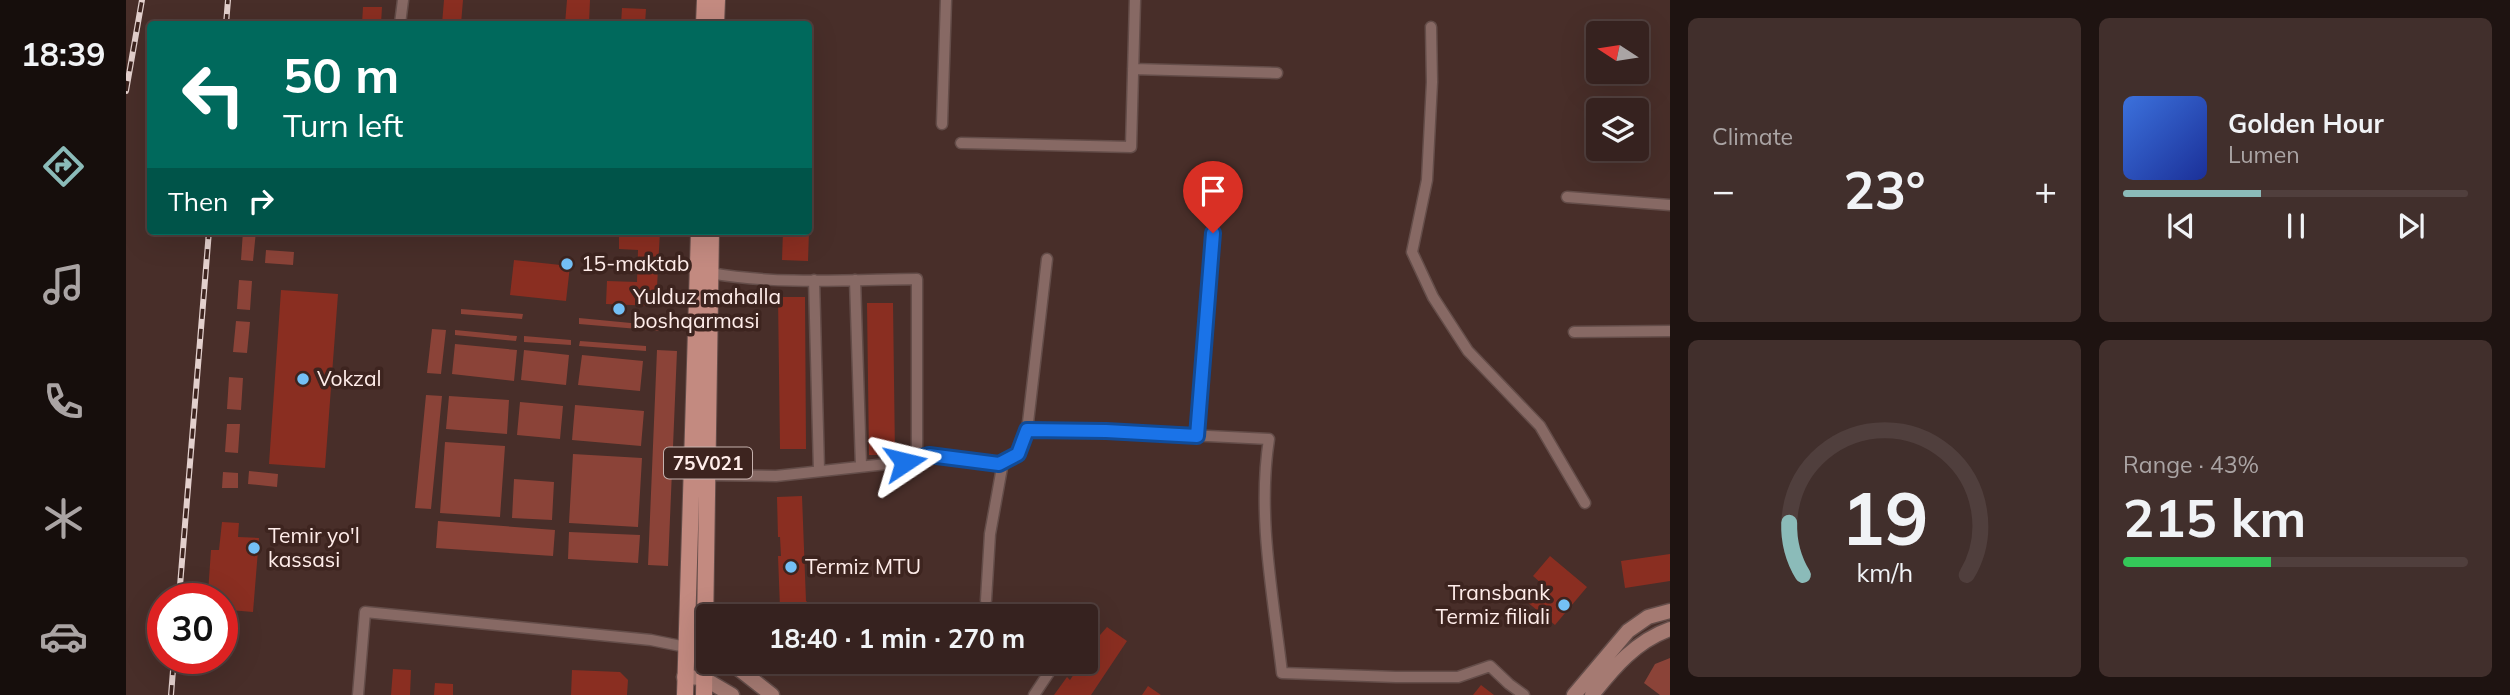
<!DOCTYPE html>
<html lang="en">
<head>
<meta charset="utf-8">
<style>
  :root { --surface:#36221f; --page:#412f2c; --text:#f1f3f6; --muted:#aaa4a4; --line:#503f3d; --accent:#8bbbb9 }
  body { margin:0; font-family:Mulish,sans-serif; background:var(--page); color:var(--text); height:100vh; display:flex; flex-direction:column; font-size:26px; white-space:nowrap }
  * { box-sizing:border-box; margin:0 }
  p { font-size:23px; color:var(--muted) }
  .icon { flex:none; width:38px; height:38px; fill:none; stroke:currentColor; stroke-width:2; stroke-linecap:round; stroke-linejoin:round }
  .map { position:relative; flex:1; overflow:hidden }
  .panel { display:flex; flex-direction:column; gap:18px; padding:18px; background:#1e1311; width:840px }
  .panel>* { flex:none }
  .top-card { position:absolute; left:21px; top:21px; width:665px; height:214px; border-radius:7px; box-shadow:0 7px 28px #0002,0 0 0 2px var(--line); background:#00695c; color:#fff; overflow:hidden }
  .needle { width:46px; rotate:282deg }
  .controls { position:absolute; left:1460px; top:21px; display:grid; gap:14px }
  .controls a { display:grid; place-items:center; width:63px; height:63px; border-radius:7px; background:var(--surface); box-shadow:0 7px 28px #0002,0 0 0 2px var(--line); font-size:35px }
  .speed { position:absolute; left:21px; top:583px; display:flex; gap:14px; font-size:35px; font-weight:700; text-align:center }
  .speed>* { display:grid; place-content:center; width:91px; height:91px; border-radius:50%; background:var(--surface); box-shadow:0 7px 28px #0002,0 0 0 2px var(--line); line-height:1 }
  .speed .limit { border:10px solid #d22; background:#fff; color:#111 }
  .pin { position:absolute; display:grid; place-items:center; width:60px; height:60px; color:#fff; margin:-72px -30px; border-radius:50% 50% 50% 0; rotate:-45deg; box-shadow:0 0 7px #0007 }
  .pin .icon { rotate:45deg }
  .me { position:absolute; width:77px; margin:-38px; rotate:80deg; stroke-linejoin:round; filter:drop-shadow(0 0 5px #0008) }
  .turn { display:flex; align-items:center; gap:24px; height:147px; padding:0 21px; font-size:32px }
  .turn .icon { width:91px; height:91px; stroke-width:2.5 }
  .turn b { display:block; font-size:49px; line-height:60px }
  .then { display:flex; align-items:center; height:66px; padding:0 21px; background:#0003; gap:14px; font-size:26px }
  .big { font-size:52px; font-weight:700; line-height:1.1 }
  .panel .widget { flex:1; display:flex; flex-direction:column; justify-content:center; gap:10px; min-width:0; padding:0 24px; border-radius:10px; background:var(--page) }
  .panel .dial { align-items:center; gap:0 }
  .dial svg { height:182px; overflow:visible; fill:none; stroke:var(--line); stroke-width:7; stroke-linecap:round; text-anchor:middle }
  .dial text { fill:var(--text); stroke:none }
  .song { display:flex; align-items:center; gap:21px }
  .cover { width:84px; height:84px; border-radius:10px; background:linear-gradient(135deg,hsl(220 70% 55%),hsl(230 70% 35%)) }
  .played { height:7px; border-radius:4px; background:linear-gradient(90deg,var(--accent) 40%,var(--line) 40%) }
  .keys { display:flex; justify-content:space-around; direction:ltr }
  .heat { display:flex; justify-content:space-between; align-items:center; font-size:38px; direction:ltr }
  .charge { height:10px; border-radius:5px; background:linear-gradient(90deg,#34c759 43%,var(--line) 0) }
  .panel .tiles { flex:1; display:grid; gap:18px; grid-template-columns:repeat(2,1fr) }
  .trip { position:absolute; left:570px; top:604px; width:402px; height:70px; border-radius:7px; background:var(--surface); box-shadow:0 7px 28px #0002,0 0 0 2px var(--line); font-weight:700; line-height:70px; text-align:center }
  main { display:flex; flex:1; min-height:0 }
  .menu { display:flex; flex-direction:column; width:126px; justify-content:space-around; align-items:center; background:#160e0c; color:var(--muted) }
  .menu .icon { width:49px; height:49px }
  .menu .current { color:var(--accent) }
  .menu b { font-size:32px; color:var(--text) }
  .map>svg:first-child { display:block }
  .green { fill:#8b4338 }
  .building { fill:#8a2e21 }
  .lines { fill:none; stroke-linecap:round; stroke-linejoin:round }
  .street-casing { stroke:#644d49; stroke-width:13 }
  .secondary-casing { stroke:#644d49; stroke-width:17 }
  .primary-casing { stroke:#644d49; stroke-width:18 }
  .street { stroke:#876964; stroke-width:10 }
  .secondary { stroke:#a57a72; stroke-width:14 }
  .primary { stroke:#c38a80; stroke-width:16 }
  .rail-casing { stroke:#e3d0cd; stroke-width:6 }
  .rail { stroke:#3d241f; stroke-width:3.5; stroke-dasharray:10; stroke-linecap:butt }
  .route-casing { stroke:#114b97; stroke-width:18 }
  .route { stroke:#1a73e8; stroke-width:12 }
  .poi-dot { fill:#74c0f6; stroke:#3d241f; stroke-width:2.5 }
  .labels { text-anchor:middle; stroke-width:7; stroke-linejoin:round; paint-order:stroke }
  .shield { fill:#3d241f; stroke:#c5b1ad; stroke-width:2 }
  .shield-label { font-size:19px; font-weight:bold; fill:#ffedea }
  .poi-label { font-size:21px; fill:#ffedea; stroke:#3d241f; text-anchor:start }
</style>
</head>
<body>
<main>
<nav class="menu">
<b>18:39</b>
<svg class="icon current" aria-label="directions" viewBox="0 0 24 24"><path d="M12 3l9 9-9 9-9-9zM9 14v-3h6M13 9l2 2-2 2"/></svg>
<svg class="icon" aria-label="music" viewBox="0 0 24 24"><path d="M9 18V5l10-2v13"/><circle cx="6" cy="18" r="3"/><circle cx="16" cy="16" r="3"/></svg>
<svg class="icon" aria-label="phone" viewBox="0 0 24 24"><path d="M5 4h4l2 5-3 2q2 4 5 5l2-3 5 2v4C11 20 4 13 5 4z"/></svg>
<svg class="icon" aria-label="climate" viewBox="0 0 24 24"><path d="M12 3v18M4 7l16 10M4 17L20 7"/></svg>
<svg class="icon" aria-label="car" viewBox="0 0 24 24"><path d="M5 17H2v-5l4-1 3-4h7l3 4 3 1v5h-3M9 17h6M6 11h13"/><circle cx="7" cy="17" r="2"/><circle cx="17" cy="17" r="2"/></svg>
</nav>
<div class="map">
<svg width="1544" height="695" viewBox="0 0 1544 695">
  <rect width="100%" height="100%" fill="#482e29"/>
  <path class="green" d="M 117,231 L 130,231 L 127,261 L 115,260 Z
    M 140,250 L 168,252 L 167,265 L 139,263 Z
    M 113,280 L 126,281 L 124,310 L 111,309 Z
    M 335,309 L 397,314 L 396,319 L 335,314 Z
    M 453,318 L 536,326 L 536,331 L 453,324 Z
    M 110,321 L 124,322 L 121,353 L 107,352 Z
    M 306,329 L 320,330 L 315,374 L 301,373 Z
    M 329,330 L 391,336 L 390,341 L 329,335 Z
    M 398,336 L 445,340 L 445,345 L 398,342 Z
    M 454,341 L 520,346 L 520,351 L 453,346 Z
    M 329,344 L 391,350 L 388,381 L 326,374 Z
    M 398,350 L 443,355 L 440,385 L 395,380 Z
    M 531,350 L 551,351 L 542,566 L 522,565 Z
    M 456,355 L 517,361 L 514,391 L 452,385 Z
    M 103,377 L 117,378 L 115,410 L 101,409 Z
    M 300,395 L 316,396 L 305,509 L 289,508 Z
    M 323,396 L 383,400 L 381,434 L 320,429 Z
    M 394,402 L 437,406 L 434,439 L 391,435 Z
    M 449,405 L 518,411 L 515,446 L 446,440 Z
    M 101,424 L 114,424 L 112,453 L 99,452 Z
    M 319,442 L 379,446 L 374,517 L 314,513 Z
    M 447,454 L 516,458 L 512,527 L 443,523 Z
    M 123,471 L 152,474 L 151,487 L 122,484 Z
    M 97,472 L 112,473 L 112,488 L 96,488 Z
    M 388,479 L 428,482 L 426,520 L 386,518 Z
    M 312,521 L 429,530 L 427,556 L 310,548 Z
    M 443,532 L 514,535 L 512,563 L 442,559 Z
    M 1544,658 L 1544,695 L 1534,695 L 1518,683 L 1529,664 Z"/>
  <path class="building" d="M 318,0 L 337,0 L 335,24 L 316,24 Z
    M 441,0 L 464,0 L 463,24 L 439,24 Z
    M 237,7 L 256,7 L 255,24 L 236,24 Z
    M 496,8 L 520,9 L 519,24 L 495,24 Z
    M 682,95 L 687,95 L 685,162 L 682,162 Z
    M 493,231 L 534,231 L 530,306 L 480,304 L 481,281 L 511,282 L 512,250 L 493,249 Z
    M 657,231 L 683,231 L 682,261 L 656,260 Z
    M 388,260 L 444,266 L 440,301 L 384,295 Z
    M 155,290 L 212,294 L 199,468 L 143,464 Z
    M 652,297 L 679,297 L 680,449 L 654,449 Z
    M 741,303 L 767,303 L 769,455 L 743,455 Z
    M 676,496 L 680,601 L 700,616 L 660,616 L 654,608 L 652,556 L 655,556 L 654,537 L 652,537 L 651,497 Z
    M 96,522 L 113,523 L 112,537 L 133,538 L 127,612 L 104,610 L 101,641 L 96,641 L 95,594 L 82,593 L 85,550 L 93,550 Z
    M 1544,554 L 1544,581 L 1499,588 L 1495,561 Z
    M 1424,556 L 1461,587 L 1429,625 L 1400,601 L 1415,583 L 1407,576 Z
    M 981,627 L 1001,641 L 965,695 L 928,695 L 941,677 L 944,680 L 956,662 L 961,662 L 961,650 Z
    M 715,662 L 743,662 L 732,675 Z
    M 267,669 L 285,670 L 284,695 L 265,695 Z
    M 446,670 L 494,672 L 502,680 L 501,695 L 445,695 Z
    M 309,683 L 327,684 L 327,695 L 308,695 Z
    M 1355,685 L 1368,695 L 1347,695 Z
    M 1022,686 L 1035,695 L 1016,695 Z"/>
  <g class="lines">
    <g class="street-casing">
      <path id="street" d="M 274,24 L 277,0
        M 1305,27 L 1306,82 L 1301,180 L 1286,252 L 1307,297 L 1342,351 L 1414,426 L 1459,503
        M 1007,69 L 1151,73
        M 816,124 L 820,0
        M 835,143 L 1005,147 L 1009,0
        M 1441,197 L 1544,205
        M 584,273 C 652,285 722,280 791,279 L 791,459
        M 688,280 L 693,470
        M 729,280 L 735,466
        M 1448,332 L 1544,331
        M 901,431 L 921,259
        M 1071,436 L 1087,233
        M 582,475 L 650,476 L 779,462 L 803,455 L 873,463 L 892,454 L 901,431 L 980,431 L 1143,439 C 1131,516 1147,595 1156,673 L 1270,677 L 1332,677 L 1364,666 L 1383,684 L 1398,695
        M 860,600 L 864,534 L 877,462
        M 232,695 L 239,612 L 525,640 L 560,647
        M 908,695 L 930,662"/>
    </g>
    <g class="secondary-casing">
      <path id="secondary" d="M 604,662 L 646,695
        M 558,677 L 577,678 L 606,695
        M 1448,695 L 1502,631 L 1522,617 L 1544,611
        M 1466,695 C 1488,667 1510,641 1544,629"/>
    </g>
    <g class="primary-casing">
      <path id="primary" d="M 578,24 L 579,0
        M 590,24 L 591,0
        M 559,695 L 573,231
        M 578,695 L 585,231"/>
    </g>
    <use href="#street" class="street"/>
    <use href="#secondary" class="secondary"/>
    <use href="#primary" class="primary"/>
    <g class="rail-casing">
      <path id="rail" d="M 100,24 L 102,0
        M 0,91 L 16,0
        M 53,598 L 83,231
        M 45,695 L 48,658"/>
    </g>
    <use href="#rail" class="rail"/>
  </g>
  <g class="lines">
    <g class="route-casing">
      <path id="route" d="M 779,462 L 803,455 L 873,464 L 892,454 L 901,430 L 980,431 L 1071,436 L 1087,233"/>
    </g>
    <use href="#route" class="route"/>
  </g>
  <g class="poi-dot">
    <circle cx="441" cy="264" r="7"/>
    <circle cx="493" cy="309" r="7"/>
    <circle cx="177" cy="379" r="7"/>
    <circle cx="128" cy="548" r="7"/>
    <circle cx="665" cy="567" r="7"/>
    <circle cx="1438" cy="605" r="7"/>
  </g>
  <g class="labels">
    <rect class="shield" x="538" y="447.5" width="88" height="31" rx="5"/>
    <g class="shield-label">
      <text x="582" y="470">75V021</text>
    </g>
    <g class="poi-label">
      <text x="455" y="271">15-maktab</text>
      <text x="507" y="304">Yulduz mahalla<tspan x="507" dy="24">boshqarmasi</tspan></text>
      <text x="191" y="386">Vokzal</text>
      <text x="142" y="543">Temir yo'l<tspan x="142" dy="24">kassasi</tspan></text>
      <text x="679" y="574">Termiz MTU</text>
      <text x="1424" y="600" text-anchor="end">Transbank<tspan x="1424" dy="24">Termiz filiali</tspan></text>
    </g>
  </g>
</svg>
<div class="controls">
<a><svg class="needle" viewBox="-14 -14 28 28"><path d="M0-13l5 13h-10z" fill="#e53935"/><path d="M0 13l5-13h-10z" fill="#aaa4a4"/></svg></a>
<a><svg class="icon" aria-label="layers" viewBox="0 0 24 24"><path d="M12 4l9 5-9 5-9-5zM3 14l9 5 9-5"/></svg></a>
</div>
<div class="speed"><div class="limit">30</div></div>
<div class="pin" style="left:1087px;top:233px;background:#d93025"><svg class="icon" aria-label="arrive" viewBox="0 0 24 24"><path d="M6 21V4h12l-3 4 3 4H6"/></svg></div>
<svg class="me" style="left:779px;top:462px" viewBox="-20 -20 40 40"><path d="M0-17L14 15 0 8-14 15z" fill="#1a73e8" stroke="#fff" stroke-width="4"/></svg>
<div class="trip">18:40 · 1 min · 270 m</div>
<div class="top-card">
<div class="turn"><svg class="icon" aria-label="left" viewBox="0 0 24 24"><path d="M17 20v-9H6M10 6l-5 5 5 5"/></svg><div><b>50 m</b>Turn left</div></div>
<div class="then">Then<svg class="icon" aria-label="right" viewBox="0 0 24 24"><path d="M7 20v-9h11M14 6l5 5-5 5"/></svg></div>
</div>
</div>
<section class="panel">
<div class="tiles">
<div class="widget"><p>Climate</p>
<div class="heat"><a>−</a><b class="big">23°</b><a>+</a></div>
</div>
<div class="widget">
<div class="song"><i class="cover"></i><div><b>Golden Hour</b><p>Lumen</p></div></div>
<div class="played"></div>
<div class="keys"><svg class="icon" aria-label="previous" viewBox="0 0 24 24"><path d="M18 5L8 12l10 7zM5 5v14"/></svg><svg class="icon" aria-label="pause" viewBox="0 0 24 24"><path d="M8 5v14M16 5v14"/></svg><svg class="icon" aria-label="next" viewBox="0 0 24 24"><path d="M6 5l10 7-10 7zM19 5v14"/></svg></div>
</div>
<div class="widget dial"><svg viewBox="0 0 100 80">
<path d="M14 69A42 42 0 1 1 86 69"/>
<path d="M14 69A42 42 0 0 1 8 46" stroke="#8bbbb9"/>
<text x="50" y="56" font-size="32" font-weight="700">19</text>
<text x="50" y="72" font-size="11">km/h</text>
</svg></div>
<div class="widget"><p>Range · 43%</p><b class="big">215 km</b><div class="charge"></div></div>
</div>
</section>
</main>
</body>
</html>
